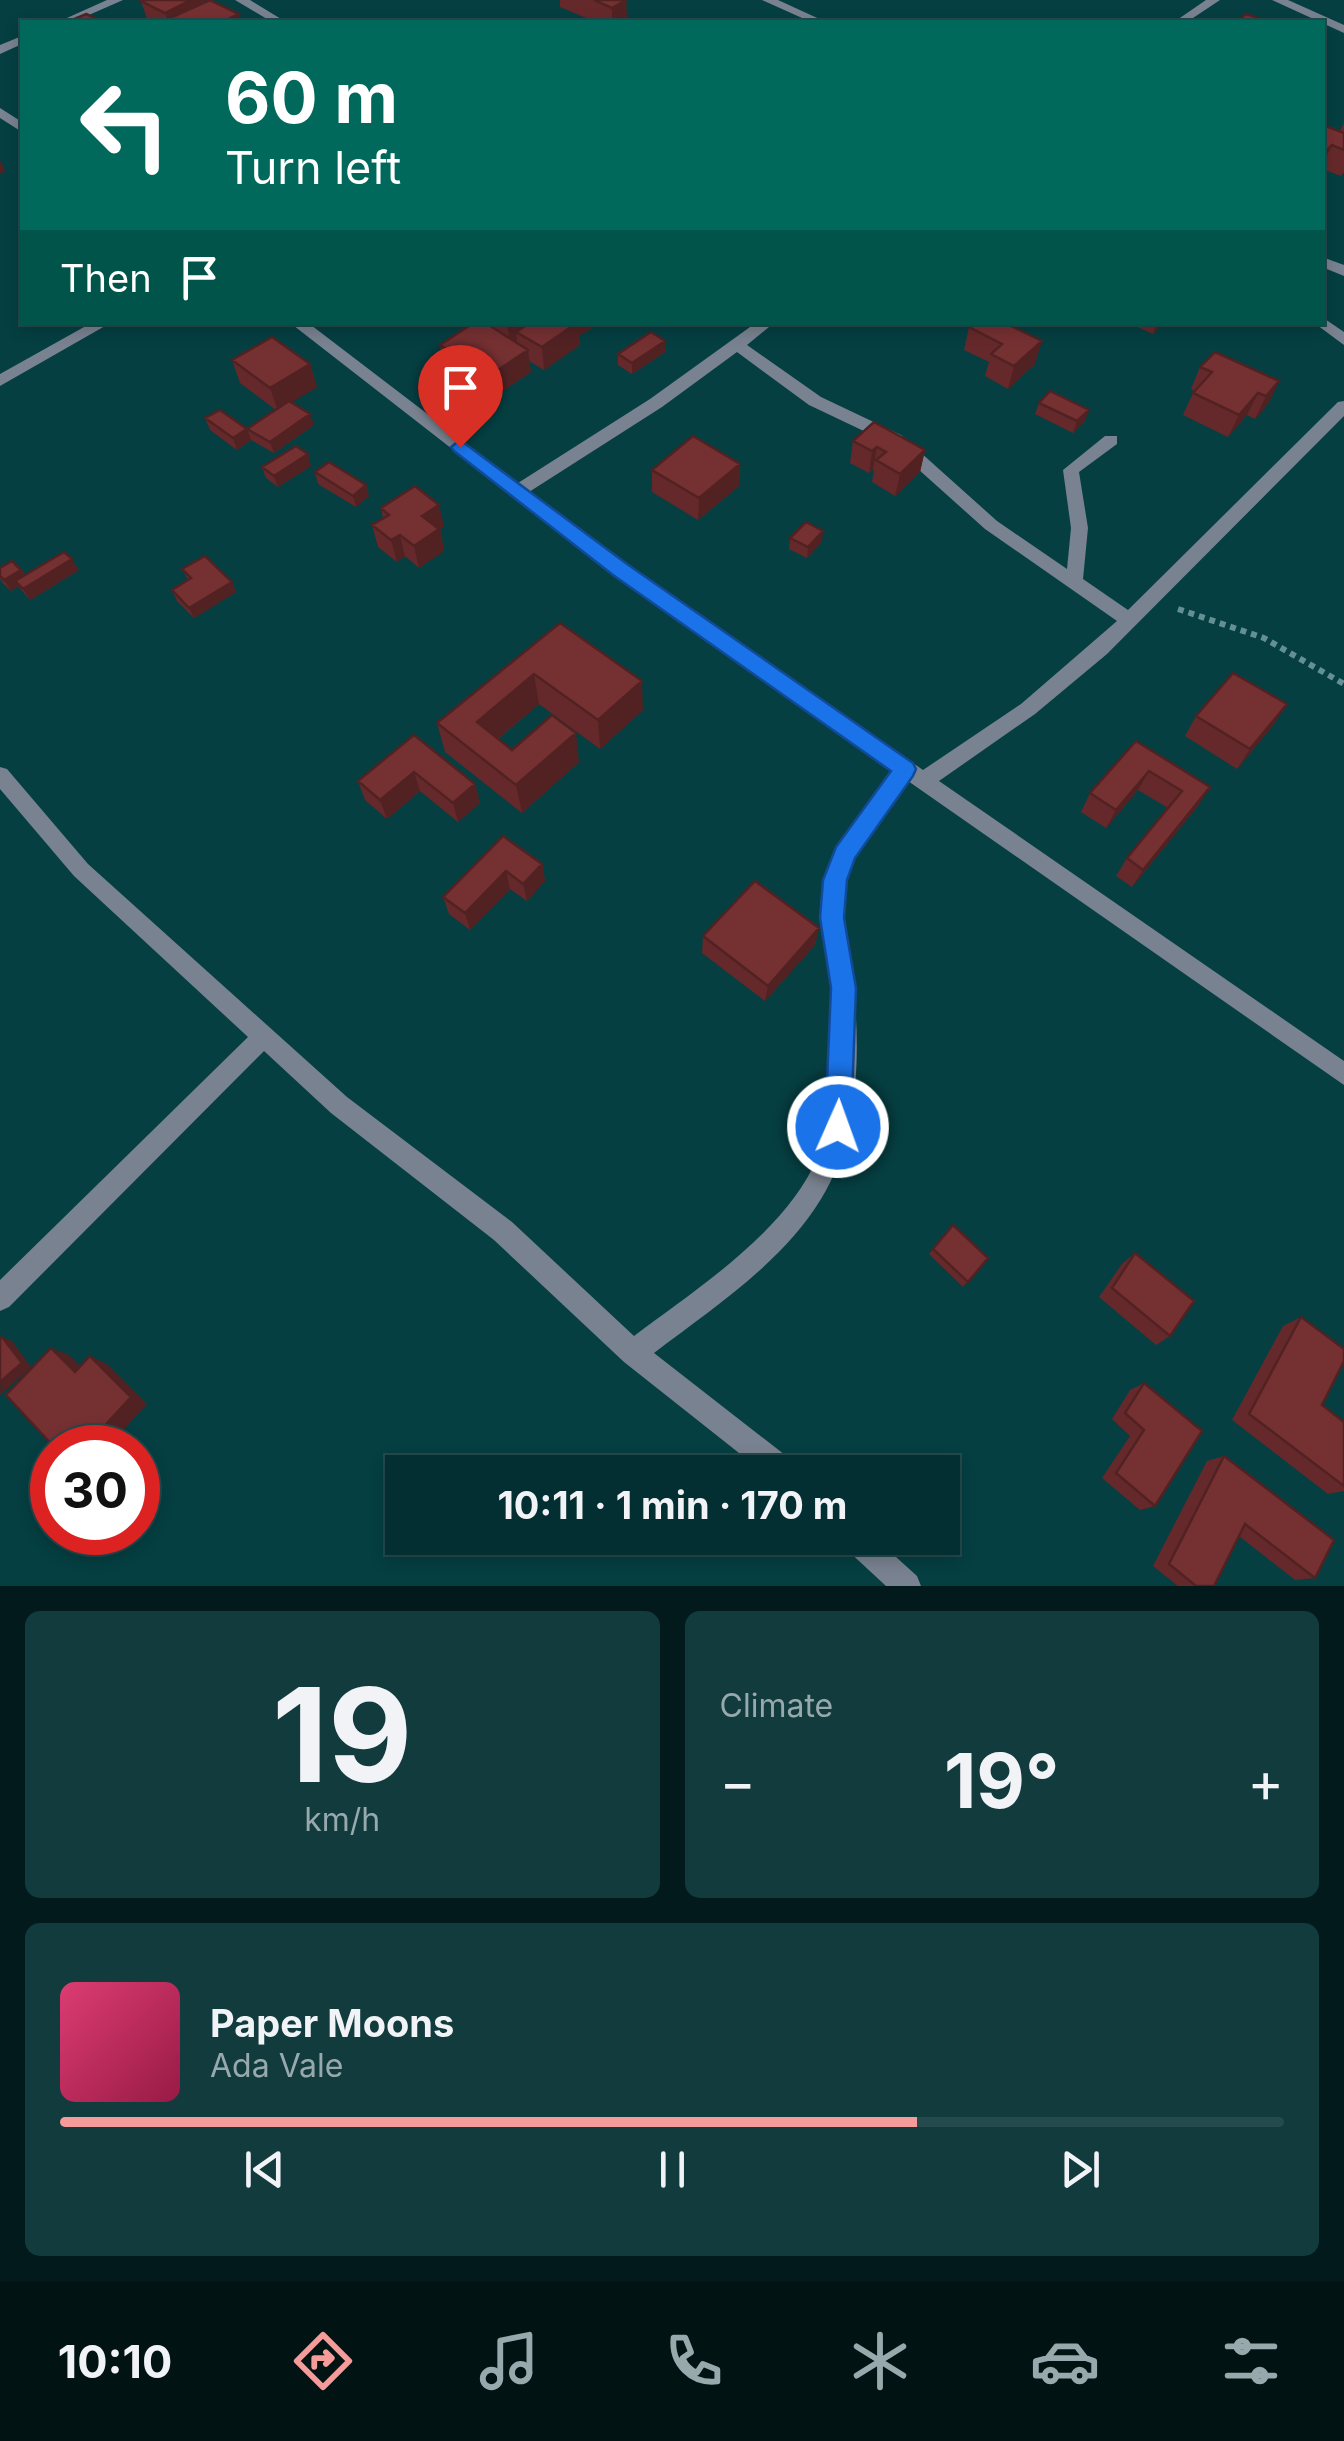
<!DOCTYPE html>
<html lang="en">
<head>
<meta charset="utf-8">
<style>
  :root { --surface:#042f32; --page:#123b3e; --text:#f1f3f6; --muted:#97a9ac; --line:#254a4d; --accent:#f59b9a }
  body { margin:0; font-family:Inter,sans-serif; background:var(--page); color:var(--text); height:100vh; display:flex; flex-direction:column; font-size:38px; white-space:nowrap }
  * { box-sizing:border-box; margin:0 }
  p { font-size:32px; color:var(--muted) }
  .icon { flex:none; width:55px; height:55px; fill:none; stroke:currentColor; stroke-width:2; stroke-linecap:round; stroke-linejoin:round }
  .map { position:relative; height:1586px; overflow:hidden }
  .sheet { display:flex; flex-direction:column; gap:25px; padding:25px; background:#021a1c; flex:1 }
  .sheet>* { flex:none }
  .guide { position:absolute; left:20px; top:20px; width:1305px; height:305px; border-radius:0px; box-shadow:0 5px 15px #0003,0 0 0 2px var(--line); background:#00695c; color:#fff; overflow:hidden }
  .speed { position:absolute; left:30px; top:1425px; display:flex; gap:20px; font-size:50px; font-weight:700; text-align:center }
  .speed>* { display:grid; place-content:center; width:130px; height:130px; border-radius:50%; background:var(--surface); box-shadow:0 5px 15px #0003,0 0 0 2px var(--line); line-height:1 }
  .speed .limit { border:15px solid #d22; background:#fff; color:#111 }
  .pin { position:absolute; display:grid; place-items:center; width:85px; height:85px; color:#fff; margin:-102px -42px; border-radius:50% 50% 50% 0; rotate:-45deg; box-shadow:0 0 10px #0007 }
  .pin .icon { rotate:45deg }
  .me { position:absolute; width:110px; margin:-55px; rotate:2deg; stroke-linejoin:round; filter:drop-shadow(0 0 8px #0008) }
  .turn { display:flex; align-items:center; gap:35px; height:210px; padding:0 40px; font-size:45px }
  .turn .icon { width:130px; height:130px; stroke-width:2.5 }
  .turn b { display:block; font-size:70px; line-height:85px }
  .then { display:flex; align-items:center; height:95px; padding:0 40px; background:#0003; gap:20px; font-size:38px }
  .big { font-size:75px; font-weight:700; line-height:1.1 }
  .sheet .card { flex:1; display:flex; flex-direction:column; justify-content:center; gap:15px; min-width:0; padding:0 35px; border-radius:15px; background:var(--page) }
  .sheet .dial { align-items:center; gap:0 }
  .dial b { font-size:130px; line-height:1 }
  .song { display:flex; align-items:center; gap:30px }
  .cover { width:120px; height:120px; border-radius:15px; background:linear-gradient(135deg,hsl(340 70% 55%),hsl(340 70% 35%)) }
  .played { height:10px; border-radius:5px; background:linear-gradient(90deg,var(--accent) 70%,var(--line) 70%) }
  .keys { display:flex; justify-content:space-around; direction:ltr }
  .heat { display:flex; justify-content:space-between; align-items:center; font-size:55px; direction:ltr }
  .sheet .tiles { flex:1; display:grid; gap:25px; grid-template-columns:1fr 1fr }
  .card:last-child { grid-column:span 2 }
  .trip { position:absolute; left:385px; top:1455px; width:575px; height:100px; border-radius:0px; background:var(--surface); box-shadow:0 5px 15px #0003,0 0 0 2px var(--line); font-weight:700; line-height:100px; text-align:center }
  .menu { display:flex; height:160px; justify-content:space-around; align-items:center; background:#021314; color:var(--muted) }
  .menu .icon { width:70px; height:70px }
  .menu .on { color:var(--accent) }
  .menu b { font-size:45px; color:var(--text) }
  .map>svg:first-child { display:block }
  .lines { fill:none; stroke-linecap:round; stroke-linejoin:round }
  .path { stroke:#649093; stroke-width:6; stroke-dasharray:6 5; stroke-linecap:butt }
  .minor { fill:#798290; fill-rule:evenodd }
  .wall { fill:#65292b }
  .shaded-wall { fill:#522223 }
  .building { fill:#753032; stroke:#522223; stroke-width:2.5 }
  .route { fill:#1a73e8; stroke:#114b97; stroke-width:2.5 }
</style>
</head>
<body>
<div class="map">
<svg width="1344" height="1586" viewBox="0 0 1344 1586">
  <rect width="100%" height="100%" fill="#053f42"/>
  <g class="lines">
    <path class="path" d="M 1178,609 L 1264,638 L 1344,684"/>
    <path class="minor" d="M 107,0 L 123,0 L 73,22 L 58,22 Z
      M 235,0 L 250,0 L 286,22 L 272,22 Z
      M 762,0 L 778,0 L 826,22 L 811,22 Z
      M 1206,0 L 1220,0 L 1187,22 L 1174,22 Z
      M 1272,0 L 1288,0 L 1344,25 L 1344,33 Z
      M 22,36 L 22,44 L 0,54 L 0,45 Z
      M 0,108 L 22,122 L 22,132 L 0,118 Z
      M 1322,257 L 1344,265 L 1344,276 L 1322,267 Z
      M 1322,317 L 1344,332 L 1344,345 L 1317,325 L 1315,322 L 1322,322 Z
      M 93,322 L 112,322 L 0,386 L 0,374 Z
      M 289,322 L 307,322 L 518,483 L 650,399 L 757,322 L 775,322 L 747,345 L 821,397 L 901,435 L 997,521 L 1067,569 L 1071,528 L 1063,470 L 1105,436 L 1117,436 L 1117,444 L 1079,472 L 1088,528 L 1083,579 L 1128,610 L 1338,402 L 1344,401 L 1344,416 L 1107,654 L 1035,714 L 939,781 L 1344,1061 L 1344,1085 L 908,781 C 886,811 856,840 847,877 C 837,912 849,948 853,983 C 861,1051 859,1139 821,1199 C 782,1263 713,1308 654,1353 L 794,1462 L 797,1472 L 763,1472 L 624,1362 L 494,1240 L 331,1113 L 264,1051 L 9,1307 L 0,1311 L 0,1280 L 248,1037 L 74,876 L 0,789 L 0,767 L 7,769 L 88,864 L 347,1097 L 512,1222 L 634,1336 C 695,1290 787,1231 817,1158 C 836,1113 836,1033 831,985 C 828,950 817,914 825,879 C 836,837 868,805 893,771 L 614,575 ZM 737,352 L 809,405 L 889,443 L 985,529 L 1117,621 L 1021,704 L 923,770 L 626,565 L 529,492 L 662,407 Z
      M 841,1538 L 875,1538 L 917,1576 L 921,1586 L 886,1586 L 845,1548 Z"/>
  </g>
  <path class="wall" d="M 144,0 L 205,0 L 206,2 L 239,14 L 241,22 L 148,22 L 141,1 Z
    M 560,0 L 626,0 L 627,22 L 596,22 L 560,7 Z
    M 1322,116 L 1323,126 L 1339,132 L 1344,123 L 1344,172 L 1341,176 L 1322,169 Z
    M 493,322 L 602,322 L 579,336 L 580,345 L 544,370 L 529,361 L 531,372 L 492,398 L 444,367 L 440,345 L 494,329 Z
    M 975,322 L 1035,364 L 1008,389 L 985,376 L 989,362 L 964,350 L 969,327 Z
    M 1126,322 L 1164,322 L 1153,334 Z
    M 665,352 L 632,374 L 618,365 L 618,354 Z
    M 232,360 L 310,364 L 317,387 L 291,402 L 314,425 L 274,453 L 251,440 L 237,450 L 210,430 L 205,418 L 247,429 L 276,410 L 240,383 Z
    M 1200,367 L 1279,381 L 1268,404 L 1255,419 L 1247,415 L 1228,437 L 1183,415 L 1194,391 L 1191,389 Z
    M 1039,403 L 1085,421 L 1073,433 L 1035,414 Z
    M 853,441 L 925,450 L 920,472 L 895,496 L 872,482 L 874,470 L 873,469 L 869,473 L 850,463 Z
    M 740,464 L 739,486 L 698,520 L 652,492 L 652,470 Z
    M 311,466 L 278,487 L 266,478 L 262,467 Z
    M 315,472 L 366,485 L 369,496 L 356,507 L 318,484 Z
    M 381,508 L 444,526 L 440,529 L 444,551 L 419,568 L 405,556 L 397,562 L 378,547 L 372,525 L 383,518 Z
    M 790,538 L 822,542 L 807,558 L 789,549 Z
    M 0,568 L 21,570 L 25,575 L 79,570 L 30,600 L 18,586 L 11,591 L 2,582 L 0,579 Z
    M 182,569 L 232,582 L 236,592 L 194,618 L 177,601 L 172,590 L 188,580 Z
    M 560,623 L 643,710 L 600,749 L 539,704 L 498,739 L 512,750 L 579,762 L 522,813 L 445,752 L 437,723 Z
    M 1196,716 L 1274,724 L 1237,769 L 1185,736 Z
    M 414,735 L 475,784 L 480,803 L 458,822 L 420,791 L 387,819 L 365,800 L 358,781 Z
    M 1136,741 L 1210,787 L 1198,806 L 1132,887 L 1116,876 L 1127,858 L 1168,808 L 1138,790 L 1106,828 L 1081,812 L 1090,793 Z
    M 503,836 L 542,864 L 545,881 L 527,901 L 510,889 L 470,930 L 449,914 L 443,897 Z
    M 819,928 L 815,945 L 765,1001 L 702,953 L 703,936 Z
    M 953,1225 L 988,1258 L 963,1287 L 929,1254 Z
    M 1135,1253 L 1170,1336 L 1156,1345 L 1099,1297 L 1122,1264 Z
    M 1301,1317 L 1322,1405 L 1344,1422 L 1344,1491 L 1328,1494 L 1232,1420 L 1283,1326 Z
    M 1144,1383 L 1155,1506 L 1140,1510 L 1102,1478 L 1130,1436 L 1112,1419 L 1130,1390 Z
    M 1224,1456 L 1315,1578 L 1295,1580 L 1239,1536 L 1214,1586 L 1178,1586 L 1153,1566 L 1207,1461 Z"/>
  <path class="shaded-wall" d="M 191,0 L 205,0 L 210,16 L 168,22 L 165,13 Z
    M 626,0 L 627,22 L 612,22 L 612,8 Z
    M 239,14 L 241,22 L 222,22 Z
    M 1332,145 L 1322,166 L 1322,155 Z
    M 0,160 L 5,171 L 0,174 Z
    M 507,322 L 523,322 L 524,335 L 516,332 L 517,340 L 510,345 Z
    M 575,322 L 602,322 L 579,336 L 580,345 L 544,370 L 542,347 Z
    M 1164,322 L 1153,334 L 1157,323 Z
    M 665,341 L 665,352 L 632,374 L 632,363 Z
    M 1042,341 L 1035,364 L 1008,389 L 1014,366 Z
    M 528,350 L 531,372 L 492,398 L 489,376 Z
    M 310,364 L 317,387 L 278,411 L 270,388 Z
    M 1279,381 L 1268,404 L 1255,419 L 1266,396 Z
    M 1258,393 L 1247,415 L 1228,437 L 1239,415 Z
    M 1089,410 L 1085,421 L 1073,433 L 1077,421 Z
    M 310,414 L 314,425 L 274,453 L 270,442 Z
    M 247,429 L 251,440 L 237,450 L 233,438 Z
    M 877,447 L 873,469 L 869,473 L 872,451 Z
    M 925,450 L 920,472 L 895,496 L 900,474 Z
    M 308,454 L 311,466 L 278,487 L 274,476 Z
    M 740,464 L 739,486 L 698,520 L 699,498 Z
    M 366,485 L 369,496 L 356,507 L 353,496 Z
    M 439,505 L 444,526 L 440,529 L 444,551 L 419,568 L 414,546 L 422,516 Z
    M 823,531 L 822,542 L 807,558 L 808,547 Z
    M 400,535 L 405,556 L 397,562 L 391,540 Z
    M 72,559 L 79,570 L 30,600 L 23,589 Z
    M 21,570 L 28,581 L 15,581 L 18,586 L 11,591 L 4,580 Z
    M 232,582 L 236,592 L 194,618 L 189,608 Z
    M 534,674 L 539,704 L 483,751 L 477,722 Z
    M 642,681 L 643,710 L 600,749 L 598,720 Z
    M 1287,704 L 1274,724 L 1237,769 L 1250,749 Z
    M 576,733 L 579,762 L 522,813 L 516,785 Z
    M 1149,771 L 1138,790 L 1106,828 L 1116,810 Z
    M 414,772 L 420,791 L 387,819 L 380,800 Z
    M 475,784 L 480,803 L 458,822 L 453,803 Z
    M 1210,787 L 1198,806 L 1132,887 L 1143,870 Z
    M 542,864 L 545,881 L 527,901 L 523,884 Z
    M 506,871 L 510,889 L 470,930 L 465,913 Z
    M 819,928 L 815,945 L 765,1001 L 768,986 Z
    M 2,1337 L 12,1341 L 31,1367 L 0,1395 Z
    M 51,1348 L 69,1355 L 93,1379 L 75,1372 Z
    M 90,1356 L 107,1364 L 147,1404 L 107,1448 L 84,1448 Z"/>
  <path class="building" d="M 144,0 L 191,0 L 165,13 L 141,1 Z
    M 210,0 L 239,14 L 222,22 L 161,22 Z
    M 594,0 L 626,0 L 612,8 Z
    M 86,14 L 104,22 L 67,22 Z
    M 1246,14 L 1272,22 L 1236,22 Z
    M 1323,125 L 1344,133 L 1344,150 L 1332,145 L 1322,155 Z
    M 475,322 L 484,322 L 528,350 L 489,376 L 440,345 Z
    M 531,322 L 578,322 L 542,347 L 516,332 Z
    M 975,322 L 1003,322 L 1042,341 L 1014,366 L 991,354 L 1002,344 L 969,327 Z
    M 651,332 L 665,341 L 632,363 L 618,354 Z
    M 272,337 L 310,364 L 270,388 L 232,360 Z
    M 1215,352 L 1279,381 L 1266,396 L 1258,393 L 1239,415 L 1193,393 L 1212,372 L 1200,367 Z
    M 1050,391 L 1089,410 L 1077,421 L 1039,403 Z
    M 289,401 L 310,414 L 270,442 L 247,429 Z
    M 220,410 L 247,429 L 233,438 L 205,418 Z
    M 874,422 L 925,450 L 900,474 L 876,460 L 886,452 L 877,447 L 872,451 L 853,441 Z
    M 693,436 L 740,464 L 699,498 L 652,470 Z
    M 296,446 L 308,454 L 274,476 L 262,467 Z
    M 329,462 L 366,485 L 353,496 L 315,472 Z
    M 415,486 L 439,505 L 422,516 L 439,529 L 414,546 L 400,535 L 391,540 L 372,525 L 389,515 L 381,508 Z
    M 806,522 L 823,531 L 808,547 L 790,538 Z
    M 64,552 L 72,559 L 23,589 L 15,581 Z
    M 205,556 L 232,582 L 189,608 L 172,590 L 191,578 L 182,569 Z
    M 12,561 L 21,570 L 4,580 L 0,576 L 0,568 Z
    M 560,623 L 642,681 L 598,720 L 534,674 L 477,722 L 512,750 L 552,715 L 576,733 L 516,785 L 437,723 Z
    M 1233,673 L 1287,704 L 1250,749 L 1196,716 Z
    M 414,735 L 475,784 L 453,803 L 414,772 L 380,800 L 358,781 Z
    M 1136,741 L 1210,787 L 1143,870 L 1127,858 L 1182,791 L 1149,771 L 1116,810 L 1090,793 Z
    M 503,836 L 542,864 L 523,884 L 506,871 L 465,913 L 443,897 Z
    M 755,881 L 819,928 L 768,986 L 703,936 Z
    M 953,1225 L 988,1258 L 968,1282 L 933,1249 Z
    M 1135,1253 L 1194,1301 L 1170,1336 L 1112,1288 Z
    M 1301,1317 L 1344,1349 L 1344,1361 L 1322,1405 L 1344,1422 L 1344,1486 L 1249,1414 Z
    M 2,1337 L 22,1363 L 0,1382 L 0,1339 Z
    M 51,1348 L 75,1372 L 90,1356 L 131,1397 L 84,1448 L 55,1448 L 6,1395 Z
    M 1144,1383 L 1202,1431 L 1155,1506 L 1116,1473 L 1144,1430 L 1125,1413 Z
    M 1224,1456 L 1334,1540 L 1315,1578 L 1245,1524 L 1214,1586 L 1196,1586 L 1169,1564 Z"/>
  <path class="route" d="M 460,440 L 627,564 L 913,763 L 916,769 L 913,776 L 855,858 L 847,880 L 844,918 L 856,988 L 851,1127 L 847,1137 L 838,1140 L 829,1137 L 825,1127 L 831,988 L 820,918 L 823,880 L 836,847 L 891,771 L 613,575 L 454,451 L 451,447 Z"/>
</svg>
<div class="speed"><div class="limit">30</div></div>
<div class="pin" style="left:460px;top:447px;background:#d93025"><svg class="icon" aria-label="arrive" viewBox="0 0 24 24"><path d="M6 21V4h12l-3 4 3 4H6"/></svg></div>
<svg class="me" style="left:838px;top:1127px" viewBox="-20 -20 40 40"><circle r="17" fill="#1a73e8" stroke="#fff" stroke-width="3"/><path d="M0-11L8 9 0 5-8 9z" fill="#fff"/></svg>
<div class="trip">10:11 · 1 min · 170 m</div>
<div class="guide">
<div class="turn"><svg class="icon" aria-label="left" viewBox="0 0 24 24"><path d="M17 20v-9H6M10 6l-5 5 5 5"/></svg><div><b>60 m</b>Turn left</div></div>
<div class="then">Then<svg class="icon" aria-label="arrive" viewBox="0 0 24 24"><path d="M6 21V4h12l-3 4 3 4H6"/></svg></div>
</div>
</div>
<section class="sheet">
<div class="tiles">
<div class="card dial"><b>19</b><p>km/h</p></div>
<div class="card"><p>Climate</p>
<div class="heat"><a>−</a><b class="big">19°</b><a>+</a></div>
</div>
<div class="card">
<div class="song"><i class="cover"></i><div><b>Paper Moons</b><p>Ada Vale</p></div></div>
<div class="played"></div>
<div class="keys"><svg class="icon" aria-label="previous" viewBox="0 0 24 24"><path d="M18 5L8 12l10 7zM5 5v14"/></svg><svg class="icon" aria-label="pause" viewBox="0 0 24 24"><path d="M8 5v14M16 5v14"/></svg><svg class="icon" aria-label="next" viewBox="0 0 24 24"><path d="M6 5l10 7-10 7zM19 5v14"/></svg></div>
</div>
</div>
</section>
<nav class="menu">
<b>10:10</b>
<svg class="icon on" aria-label="directions" viewBox="0 0 24 24"><path d="M12 3l9 9-9 9-9-9zM9 14v-3h6M13 9l2 2-2 2"/></svg>
<svg class="icon" aria-label="music" viewBox="0 0 24 24"><path d="M9 18V5l10-2v13"/><circle cx="6" cy="18" r="3"/><circle cx="16" cy="16" r="3"/></svg>
<svg class="icon" aria-label="phone" viewBox="0 0 24 24"><path d="M5 4h4l2 5-3 2q2 4 5 5l2-3 5 2v4C11 20 4 13 5 4z"/></svg>
<svg class="icon" aria-label="climate" viewBox="0 0 24 24"><path d="M12 3v18M4 7l16 10M4 17L20 7"/></svg>
<svg class="icon" aria-label="car" viewBox="0 0 24 24"><path d="M5 17H2v-5l4-1 3-4h7l3 4 3 1v5h-3M9 17h6M6 11h13"/><circle cx="7" cy="17" r="2"/><circle cx="17" cy="17" r="2"/></svg>
<svg class="icon" aria-label="filters" viewBox="0 0 24 24"><path d="M4 7h16M4 17h16"/><circle cx="9" cy="7" r="2"/><circle cx="15" cy="17" r="2"/></svg>
</nav>
</body>
</html>
